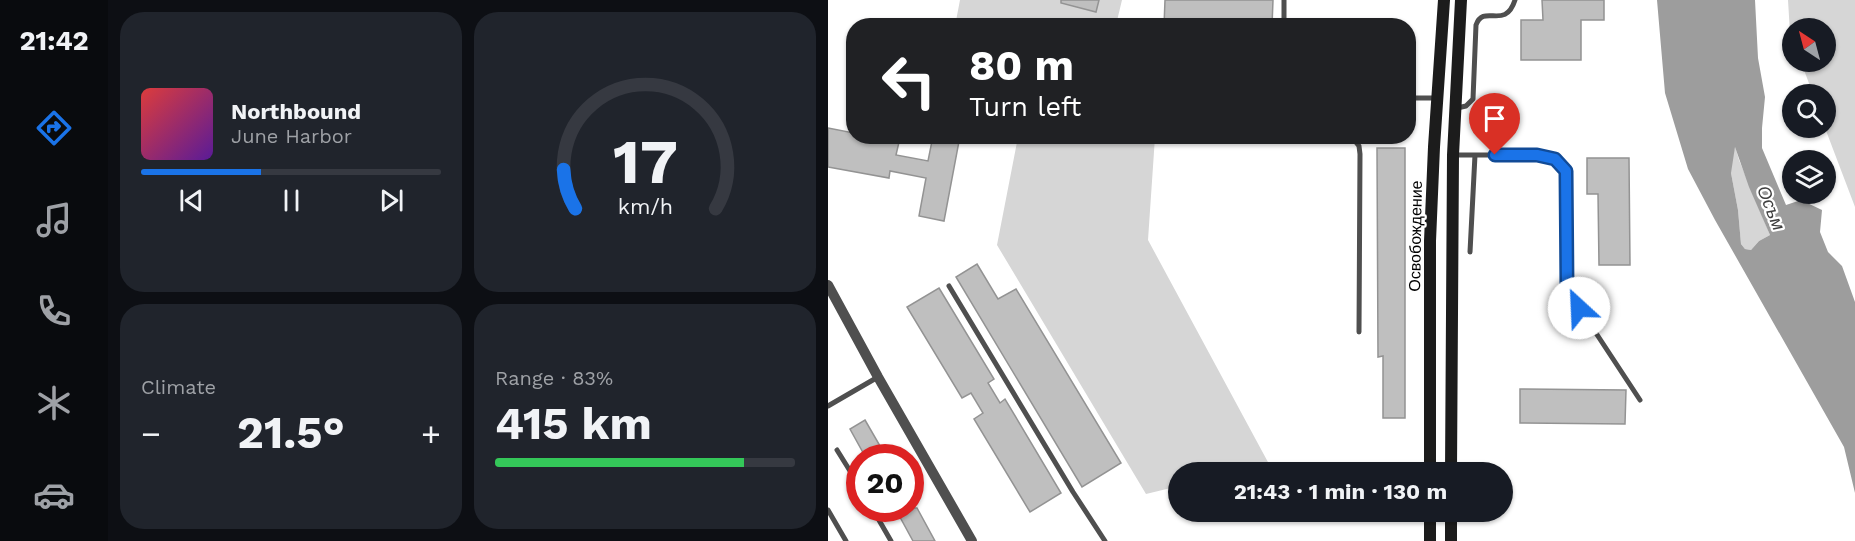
<!DOCTYPE html>
<html lang="en">
<head>
<meta charset="utf-8">
<style>
  :root { --surface:#171b24; --page:#20242c; --text:#f1f3f6; --muted:#9ea1a6; --line:#363941; --accent:#1a73e8 }
  body { margin:0; font-family:"Work Sans",sans-serif; background:var(--page); color:var(--text); height:100vh; display:flex; flex-direction:column; font-size:22px; white-space:nowrap }
  * { box-sizing:border-box; margin:0 }
  p { font-size:20px; color:var(--muted) }
  .icon { flex:none; width:33px; height:33px; fill:none; stroke:currentColor; stroke-width:2; stroke-linecap:round; stroke-linejoin:round }
  .map { position:relative; flex:1; overflow:hidden }
  .sheet { display:flex; flex-direction:column; gap:12px; padding:12px; background:#0d0f14; width:720px }
  .sheet>* { flex:none }
  .guide { position:absolute; left:18px; top:18px; width:570px; height:126px; border-radius:24px; box-shadow:0 2px 4px #0004; background:#202124; color:#fff; overflow:hidden }
  .needle { width:39px; rotate:324deg }
  .buttons { position:absolute; left:954px; top:18px; display:grid; gap:12px }
  .buttons a { display:grid; place-items:center; width:54px; height:54px; border-radius:50%; background:var(--surface); box-shadow:0 2px 4px #0004; font-size:30px }
  .speed { position:absolute; left:18px; top:444px; display:flex; gap:12px; font-size:30px; font-weight:700; text-align:center }
  .speed>* { display:grid; place-content:center; width:78px; height:78px; border-radius:50%; background:var(--surface); box-shadow:0 2px 4px #0004; line-height:1 }
  .speed .limit { border:9px solid #d22; background:#fff; color:#111 }
  .pin { position:absolute; display:grid; place-items:center; width:51px; height:51px; color:#fff; margin:-62px -26px; border-radius:50% 50% 50% 0; rotate:-45deg; box-shadow:0 0 6px #0007 }
  .pin .icon { rotate:45deg }
  .me { position:absolute; width:66px; margin:-33px; rotate:335deg; stroke-linejoin:round; filter:drop-shadow(0 0 4px #0008) }
  .turn { display:flex; align-items:center; gap:21px; height:126px; padding:0 24px; font-size:27px }
  .turn .icon { width:78px; height:78px; stroke-width:2.5 }
  .turn b { display:block; font-size:42px; line-height:51px }
  .big { font-size:45px; font-weight:700; line-height:1.1 }
  .sheet .tile { flex:1; display:flex; flex-direction:column; justify-content:center; gap:9px; min-width:0; padding:0 21px; border-radius:24px; background:var(--page) }
  .sheet .dial { align-items:center; gap:0 }
  .dial svg { height:156px; overflow:visible; fill:none; stroke:var(--line); stroke-width:7; stroke-linecap:round; text-anchor:middle }
  .dial text { fill:var(--text); stroke:none }
  .song { display:flex; align-items:center; gap:18px }
  .cover { width:72px; height:72px; border-radius:9px; background:linear-gradient(135deg,hsl(0 70% 55%),hsl(270 70% 35%)) }
  .played { height:6px; border-radius:3px; background:linear-gradient(90deg,var(--accent) 40%,var(--line) 40%) }
  .keys { display:flex; justify-content:space-around; direction:ltr }
  .heat { display:flex; justify-content:space-between; align-items:center; font-size:33px; direction:ltr }
  .charge { height:9px; border-radius:4px; background:linear-gradient(90deg,#34c759 83%,var(--line) 0) }
  .sheet .tiles { flex:1; display:grid; gap:12px; grid-template-columns:repeat(2,1fr) }
  .trip { position:absolute; left:340px; top:462px; width:345px; height:60px; border-radius:30px; background:var(--surface); box-shadow:0 2px 4px #0004; font-weight:700; line-height:60px; text-align:center }
  main { display:flex; flex:1; min-height:0 }
  .tabs { display:flex; flex-direction:column; width:108px; justify-content:space-around; align-items:center; background:#090b0e; color:var(--muted) }
  .tabs .icon { width:42px; height:42px }
  .tabs .current { color:var(--accent) }
  .tabs b { font-size:27px; color:var(--text) }
  .map>svg:first-child { display:block }
  .green { fill:#d6d6d6 }
  .water { fill:#9d9d9d; fill-rule:evenodd }
  .building { fill:#bfbfbf; stroke:#939393; stroke-width:1.5 }
  .lines { fill:none; stroke-linecap:round; stroke-linejoin:round }
  .lane { stroke:#4f4f4f; stroke-width:5 }
  .street { stroke:#4f4f4f; stroke-width:10 }
  .secondary { stroke:#1c1c1c; stroke-width:12 }
  .route-casing { stroke:#114b97; stroke-width:15 }
  .route { stroke:#1a73e8; stroke-width:10 }
  .labels { text-anchor:middle; stroke-width:4.5; stroke-linejoin:round; paint-order:stroke }
  .street-label { font-size:16px; fill:#000; stroke:#fff }
  .water-label { font-size:18px; font-style:italic; fill:#3e3e3e; stroke:#fff }
</style>
</head>
<body>
<main>
<nav class="tabs">
<b>21:42</b>
<svg class="icon current" aria-label="directions" viewBox="0 0 24 24"><path d="M12 3l9 9-9 9-9-9zM9 14v-3h6M13 9l2 2-2 2"/></svg>
<svg class="icon" aria-label="music" viewBox="0 0 24 24"><path d="M9 18V5l10-2v13"/><circle cx="6" cy="18" r="3"/><circle cx="16" cy="16" r="3"/></svg>
<svg class="icon" aria-label="phone" viewBox="0 0 24 24"><path d="M5 4h4l2 5-3 2q2 4 5 5l2-3 5 2v4C11 20 4 13 5 4z"/></svg>
<svg class="icon" aria-label="climate" viewBox="0 0 24 24"><path d="M12 3v18M4 7l16 10M4 17L20 7"/></svg>
<svg class="icon" aria-label="car" viewBox="0 0 24 24"><path d="M5 17H2v-5l4-1 3-4h7l3 4 3 1v5h-3M9 17h6M6 11h13"/><circle cx="7" cy="17" r="2"/><circle cx="17" cy="17" r="2"/></svg>
</nav>
<section class="sheet">
<div class="tiles">
<div class="tile">
<div class="song"><i class="cover"></i><div><b>Northbound</b><p>June Harbor</p></div></div>
<div class="played"></div>
<div class="keys"><svg class="icon" aria-label="previous" viewBox="0 0 24 24"><path d="M18 5L8 12l10 7zM5 5v14"/></svg><svg class="icon" aria-label="pause" viewBox="0 0 24 24"><path d="M8 5v14M16 5v14"/></svg><svg class="icon" aria-label="next" viewBox="0 0 24 24"><path d="M6 5l10 7-10 7zM19 5v14"/></svg></div>
</div>
<div class="tile dial"><svg viewBox="0 0 100 80">
<path d="M14 69A42 42 0 1 1 86 69"/>
<path d="M14 69A42 42 0 0 1 8 49" stroke="#1a73e8"/>
<text x="50" y="56" font-size="32" font-weight="700">17</text>
<text x="50" y="72" font-size="11">km/h</text>
</svg></div>
<div class="tile"><p>Climate</p>
<div class="heat"><a>−</a><b class="big">21.5°</b><a>+</a></div>
</div>
<div class="tile"><p>Range · 83%</p><b class="big">415 km</b><div class="charge"></div></div>
</div>
</section>
<div class="map">
<svg width="1027" height="541" viewBox="0 0 1027 541">
  <rect width="100%" height="100%" fill="#fff"/>
  <path class="green" d="M 132,0 L 247,0 L 246,6 L 268,12 L 271,0 L 294,0 L 288,25 L 127,26 Z
    M 960,0 L 1027,0 L 1027,207 L 997,128 L 998,94 L 985,94 L 973,62 L 998,62 L 998,28 L 964,28 L 964,39 L 962,33 Z
    M 190,137 L 327,137 L 320,240 L 441,464 L 406,472 L 351,472 L 351,486 L 318,494 L 169,245 Z
    M 907,146 L 911,160 L 942,235 L 931,241 L 923,250 L 917,249 L 913,244 L 910,210 L 903,173 L 903,164 Z"/>
  <path class="water" d="M 829,0 L 927,0 L 930,58 L 937,97 L 934,128 L 934,148 L 958,205 L 973,200 L 994,210 L 992,232 L 1000,252 L 1014,266 L 1027,302 L 1027,493 L 1016,447 L 887,220 L 860,169 L 837,93 ZM 907,147 L 921,187 L 942,235 L 931,241 L 923,250 L 917,249 L 913,244 L 910,210 L 903,173 Z"/>
  <path class="building" d="M 233,0 L 271,0 L 268,12 L 233,3 Z
    M 337,0 L 445,0 L 444,26 L 336,26 Z
    M 714,0 L 776,0 L 776,20 L 753,20 L 753,60 L 693,60 L 693,20 L 715,20 Z
    M 0,128 L 26,133 L 26,136 L 44,136 L 71,142 L 68,155 L 100,161 L 105,136 L 132,136 L 116,221 L 91,216 L 98,178 L 62,171 L 61,178 L 0,167 Z
    M 549,148 L 577,148 L 577,418 L 555,418 L 555,356 L 550,357 Z
    M 759,158 L 801,158 L 802,265 L 771,265 L 770,194 L 759,194 Z
    M 149,264 L 170,299 L 188,289 L 293,463 L 254,487 L 128,277 Z
    M 111,288 L 166,379 L 160,383 L 172,403 L 177,399 L 233,493 L 202,512 L 146,419 L 155,413 L 143,393 L 134,398 L 79,307 Z
    M 692,389 L 798,390 L 797,424 L 692,423 Z
    M 37,420 L 59,458 L 38,458 L 22,429 Z
    M 67,508 L 89,508 L 107,541 L 85,541 Z"/>
  <g class="lines">
    <path class="lane" d="M 456,26 L 456,0
      M 580,98 L 609,98
      M 629,108 L 638,106 L 645,99 L 648,25 C 656,3 677,31 687,0
      M 523,136 L 531,146 L 532,154 L 531,332
      M 627,155 L 709,155 L 727,159 L 738,171 L 739,289 L 812,400
      M 642,252 L 647,155
      M 121,286 L 245,492 L 277,541
      M 0,406 L 50,377
      M 9,450 L 32,487
      M 44,508 L 63,541
      M 0,510 L 18,541"/>
    <path class="street" d="M 0,285 L 50,377 L 144,541"/>
    <path class="secondary" d="M 602,472 L 602,241 L 606,147 L 616,0
      M 623,472 L 625,155 L 633,0
      M 602,512 L 602,541
      M 623,541 L 623,512"/>
  </g>
  <g class="lines">
    <g class="route-casing">
      <path id="route" d="M 667,155 L 709,155 L 727,159 L 738,171 L 739,289 L 751,308"/>
    </g>
    <use href="#route" class="route"/>
  </g>
  <g class="labels">
    <g class="street-label">
      <text transform="translate(587 236) rotate(-89)" y="6">Освобождение</text>
    </g>
    <g class="water-label">
      <text transform="translate(943 208) rotate(68)" y="6">Осъм</text>
    </g>
  </g>
</svg>
<div class="buttons">
<a><svg class="needle" viewBox="-14 -14 28 28"><path d="M0-13l5 13h-10z" fill="#e53935"/><path d="M0 13l5-13h-10z" fill="#9ea1a6"/></svg></a>
<a><svg class="icon" aria-label="search" viewBox="0 0 24 24"><circle cx="10" cy="10" r="6"/><path d="M15 15l6 6"/></svg></a>
<a><svg class="icon" aria-label="layers" viewBox="0 0 24 24"><path d="M12 4l9 5-9 5-9-5zM3 14l9 5 9-5"/></svg></a>
</div>
<div class="speed"><div class="limit">20</div></div>
<div class="pin" style="left:667px;top:155px;background:#d93025"><svg class="icon" aria-label="arrive" viewBox="0 0 24 24"><path d="M6 21V4h12l-3 4 3 4H6"/></svg></div>
<svg class="me" style="left:751px;top:308px" viewBox="-20 -20 40 40"><circle r="19" fill="#fff"/><path d="M0-13L10 11 0 6-10 11z" fill="#1a73e8"/></svg>
<div class="trip">21:43 · 1 min · 130 m</div>
<div class="guide">
<div class="turn"><svg class="icon" aria-label="left" viewBox="0 0 24 24"><path d="M17 20v-9H6M10 6l-5 5 5 5"/></svg><div><b>80 m</b>Turn left</div></div>
</div>
</div>
</main>
</body>
</html>
